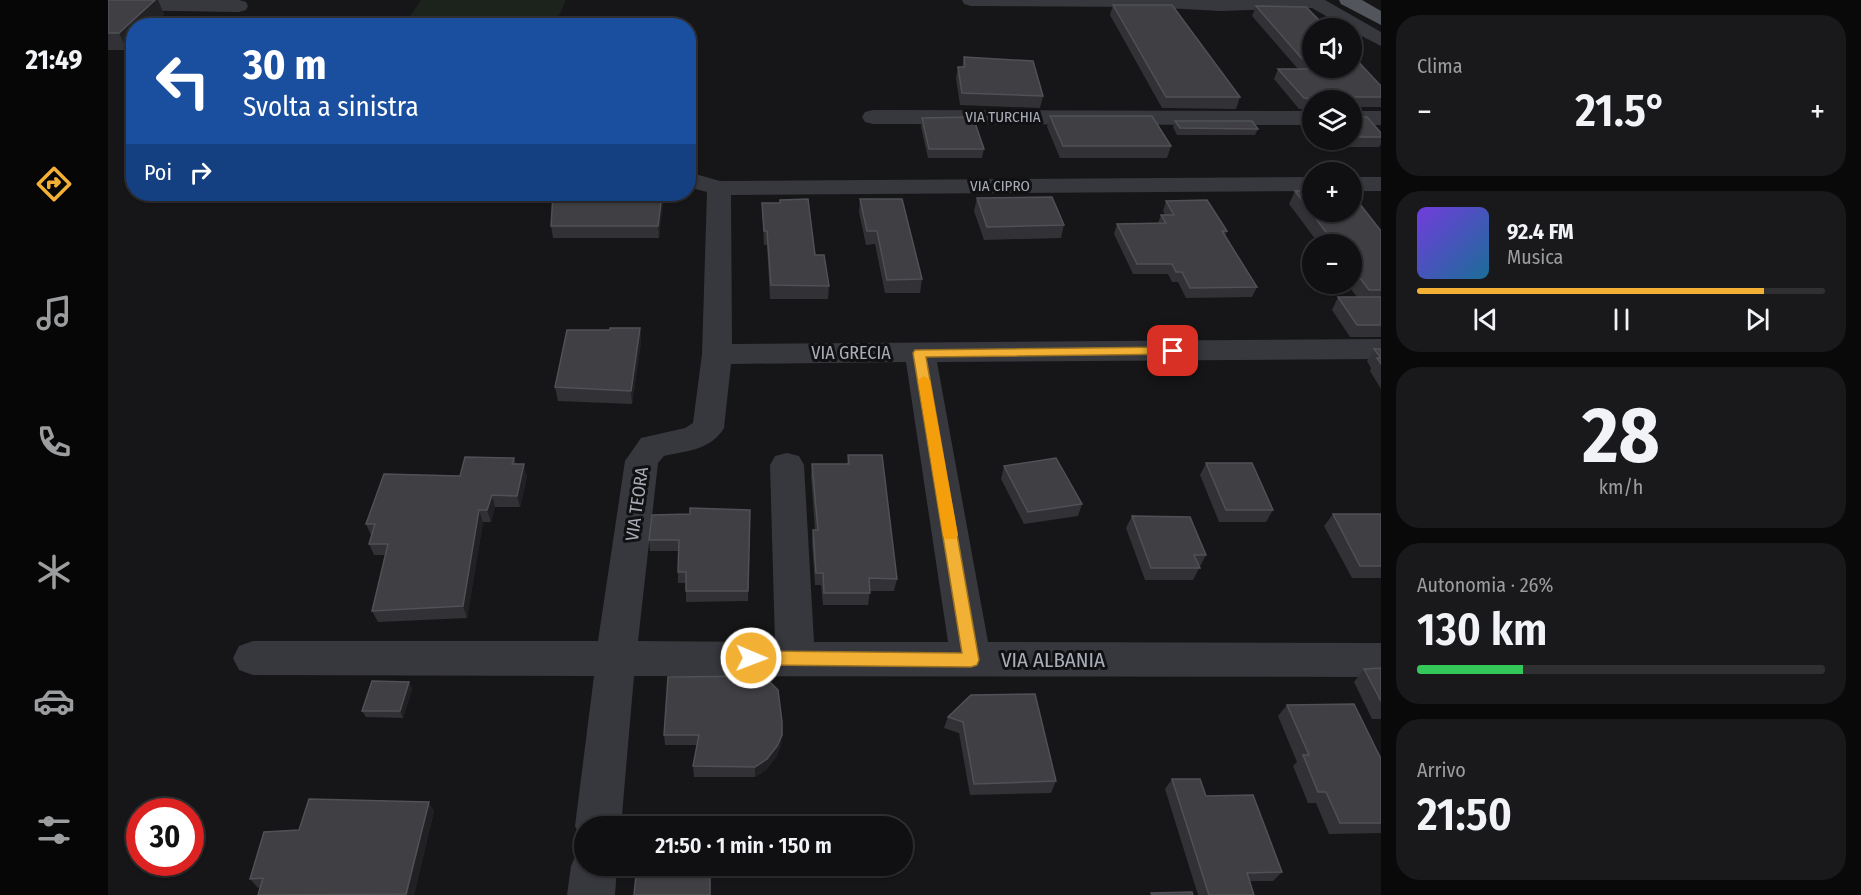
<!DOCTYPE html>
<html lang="it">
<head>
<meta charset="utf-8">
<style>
  :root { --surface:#101012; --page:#19191b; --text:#f1f3f6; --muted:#9c9d9f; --line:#303032; --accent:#f2b134 }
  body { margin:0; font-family:"Fira Sans Condensed",sans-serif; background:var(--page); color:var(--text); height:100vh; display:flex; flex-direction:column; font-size:22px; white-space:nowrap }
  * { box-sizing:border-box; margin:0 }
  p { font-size:20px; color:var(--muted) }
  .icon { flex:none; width:33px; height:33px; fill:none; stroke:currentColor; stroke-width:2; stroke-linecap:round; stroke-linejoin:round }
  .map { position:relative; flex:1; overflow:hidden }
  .drawer { display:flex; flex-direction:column; gap:15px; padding:15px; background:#09090a; width:480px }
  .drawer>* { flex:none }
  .banner { position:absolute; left:18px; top:18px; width:570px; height:183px; border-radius:24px; box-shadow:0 2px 4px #0004,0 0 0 2px var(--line); background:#1a4fa0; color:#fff; overflow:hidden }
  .tools { position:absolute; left:1194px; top:18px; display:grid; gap:12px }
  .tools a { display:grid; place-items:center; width:60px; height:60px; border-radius:50%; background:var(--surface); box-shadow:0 2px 4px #0004,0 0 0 2px var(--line); font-size:30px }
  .speed { position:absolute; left:18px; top:798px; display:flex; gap:12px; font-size:30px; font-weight:700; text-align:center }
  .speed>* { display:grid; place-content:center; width:78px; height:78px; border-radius:50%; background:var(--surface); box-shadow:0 2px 4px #0004,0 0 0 2px var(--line); line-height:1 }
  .speed .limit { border:9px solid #d22; background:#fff; color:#111 }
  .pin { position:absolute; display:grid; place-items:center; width:51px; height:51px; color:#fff; margin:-26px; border-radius:12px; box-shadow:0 3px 9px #0006 }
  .me { position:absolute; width:66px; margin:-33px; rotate:91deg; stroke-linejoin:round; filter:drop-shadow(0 0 4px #0008) }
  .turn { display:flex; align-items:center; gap:21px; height:126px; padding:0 18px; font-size:27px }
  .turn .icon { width:78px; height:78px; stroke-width:2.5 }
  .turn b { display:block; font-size:42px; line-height:51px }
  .then { display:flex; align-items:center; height:57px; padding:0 18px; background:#0003; gap:12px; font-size:22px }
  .big { font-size:45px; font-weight:600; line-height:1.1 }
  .drawer .widget { flex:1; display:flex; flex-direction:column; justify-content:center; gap:9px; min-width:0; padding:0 21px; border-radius:24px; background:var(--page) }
  .drawer .dial { align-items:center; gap:0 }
  .dial b { font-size:78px; line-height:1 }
  .song { display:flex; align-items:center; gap:18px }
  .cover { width:72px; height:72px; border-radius:9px; background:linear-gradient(135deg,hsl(260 70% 55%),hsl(200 70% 35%)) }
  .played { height:6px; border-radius:3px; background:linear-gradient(90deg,var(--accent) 85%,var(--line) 85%) }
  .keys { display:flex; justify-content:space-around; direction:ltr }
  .heat { display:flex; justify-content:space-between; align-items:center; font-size:33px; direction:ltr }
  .charge { height:9px; border-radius:4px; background:linear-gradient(90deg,#34c759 26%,var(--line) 0) }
  .trip { position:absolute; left:466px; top:816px; width:339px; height:60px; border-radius:30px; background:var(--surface); box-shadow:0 2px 4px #0004,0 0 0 2px var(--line); font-weight:600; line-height:60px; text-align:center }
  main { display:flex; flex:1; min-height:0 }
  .tabs { display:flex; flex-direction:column; width:108px; justify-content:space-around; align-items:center; background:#060607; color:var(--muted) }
  .tabs .icon { width:42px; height:42px }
  .tabs .current { color:var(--accent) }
  .tabs b { font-size:27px; color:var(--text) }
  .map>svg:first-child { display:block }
  .green { fill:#1c231d }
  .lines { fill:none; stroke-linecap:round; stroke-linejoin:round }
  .minor { fill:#37383d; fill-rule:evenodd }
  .major { fill:#53555c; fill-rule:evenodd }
  .wall { fill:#323236 }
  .shaded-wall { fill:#212124 }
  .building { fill:#3f3f44; stroke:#4f5156; stroke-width:1.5 }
  .route { fill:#f2b134; stroke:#9d7322; stroke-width:1.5 }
  .slow { fill:#f59e0b }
  .labels { text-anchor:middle; stroke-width:6; stroke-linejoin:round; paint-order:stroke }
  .far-street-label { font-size:15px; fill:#a8adb8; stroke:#111113 }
  .street-label { font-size:18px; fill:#a8adb8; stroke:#111113 }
  .near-street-label { font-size:21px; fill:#a8adb8; stroke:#111113 }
</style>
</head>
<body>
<main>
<nav class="tabs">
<b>21:49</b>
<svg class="icon current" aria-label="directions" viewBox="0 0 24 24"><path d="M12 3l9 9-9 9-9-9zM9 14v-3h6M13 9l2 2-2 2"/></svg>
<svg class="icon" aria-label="music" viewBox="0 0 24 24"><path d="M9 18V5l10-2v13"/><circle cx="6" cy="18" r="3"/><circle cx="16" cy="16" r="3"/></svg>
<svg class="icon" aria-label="phone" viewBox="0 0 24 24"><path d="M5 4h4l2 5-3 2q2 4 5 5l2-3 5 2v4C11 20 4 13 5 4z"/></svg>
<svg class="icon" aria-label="climate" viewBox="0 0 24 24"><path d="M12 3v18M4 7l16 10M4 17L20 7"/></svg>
<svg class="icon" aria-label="car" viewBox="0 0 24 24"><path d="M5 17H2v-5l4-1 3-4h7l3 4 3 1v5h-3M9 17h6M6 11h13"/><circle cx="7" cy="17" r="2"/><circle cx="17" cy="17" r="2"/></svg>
<svg class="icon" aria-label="filters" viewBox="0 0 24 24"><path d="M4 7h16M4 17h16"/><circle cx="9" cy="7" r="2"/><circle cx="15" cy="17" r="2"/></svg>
</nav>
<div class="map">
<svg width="1273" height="895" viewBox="0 0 1273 895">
  <rect width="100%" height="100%" fill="#161618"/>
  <path class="green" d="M 313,0 L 458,0 L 447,25 L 296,25 Z"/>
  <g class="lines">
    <path class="minor" d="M 0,0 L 131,0 L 138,2 L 140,6 L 138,10 L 131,12 L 0,10 Z
      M 854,0 L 1217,0 L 1273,32 L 1273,46 L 1244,31 L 1244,28 L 1239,28 L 1204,8 L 1112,11 L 1039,7 L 863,6 L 856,4 Z
      M 765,110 L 1204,111 L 1204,125 L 765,124 L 757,122 L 754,117 L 757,112 Z
      M 1244,111 L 1273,111 L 1273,125 L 1244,125 Z
      M 580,172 L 612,181 L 1204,177 L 1204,191 L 623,195 L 624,344 L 1273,339 L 1273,359 L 829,362 L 880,642 L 1273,643 L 1273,677 L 526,676 L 513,826 L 477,826 L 477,843 L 474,842 L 467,826 L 486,676 L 145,675 L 131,670 L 125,658 L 131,646 L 145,641 L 490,641 L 517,461 L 533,438 L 577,428 L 585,423 L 594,354 L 599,192 L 580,187 ZM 798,362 L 840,642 L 706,642 L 696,465 L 691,456 L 679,453 L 667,456 L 662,465 L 667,642 L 530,641 L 550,463 L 556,456 C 578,451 603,450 616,428 L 623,364 Z
      M 1244,177 L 1273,177 L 1273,191 L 1244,191 Z
      M 477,847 L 477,866 L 509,866 L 507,895 L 459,895 L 463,866 L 470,850 Z"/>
    <path class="major" d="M 1231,0 L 1254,0 L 1273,11 L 1273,25 L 1233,4 Z"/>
  </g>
  <path class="wall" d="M 0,0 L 56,14 L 44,26 L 26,26 L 26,44 L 19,50 L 0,50 Z
    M 1005,5 L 1132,97 L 1128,109 L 1054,108 L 1002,15 Z
    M 1148,6 L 1273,86 L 1273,107 L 1247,107 L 1247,115 L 1249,117 L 1273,133 L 1273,144 L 1271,147 L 1229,147 L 1224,140 L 1244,140 L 1244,100 L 1204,100 L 1204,109 L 1191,109 L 1166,79 L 1170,69 L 1190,69 L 1144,16 Z
    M 856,57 L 935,96 L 932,108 L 852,105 L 848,78 L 850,67 L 854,67 Z
    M 942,116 L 1063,146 L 1059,158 L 952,158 L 939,127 Z
    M 814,118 L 876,149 L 874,158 L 820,158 L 813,127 Z
    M 1067,121 L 1150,129 L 1147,135 L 1069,135 L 1065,127 Z
    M 1187,191 L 1273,231 L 1273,337 L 1242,337 L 1224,310 L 1230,297 L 1249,297 L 1239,284 L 1244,284 L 1244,244 L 1211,244 L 1181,204 Z
    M 445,194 L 555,194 L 551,238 L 445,238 L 443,226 Z
    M 869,198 L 956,225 L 953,238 L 876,240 L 866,211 Z
    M 752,199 L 814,279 L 812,293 L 777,293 L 767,244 L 758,245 L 751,212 Z
    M 1058,201 L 1119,231 L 1117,236 L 1149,287 L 1144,297 L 1078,298 L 1070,282 L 1064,282 L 1060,274 L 1025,274 L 1006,234 L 1009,224 L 1050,223 L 1053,215 L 1057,215 L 1055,211 Z
    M 654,203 L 707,255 L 721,286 L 720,299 L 662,299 L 659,245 L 656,245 Z
    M 532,328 L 533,342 L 524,404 L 450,401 L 447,387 L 502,330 Z
    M 1266,349 L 1273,349 L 1273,389 L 1262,371 L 1263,368 L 1259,361 Z
    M 740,455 L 789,579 L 786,591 L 762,591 L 760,605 L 715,605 L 713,585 L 707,585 L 704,542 L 705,530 L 707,530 L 703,476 L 704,464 L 739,464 Z
    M 406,458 L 408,464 L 419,476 L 412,507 L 387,507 L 383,522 L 375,522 L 359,618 L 270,622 L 264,611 L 278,555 L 266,555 L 261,544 L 264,535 L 263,535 L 258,524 L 352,476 Z
    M 1098,463 L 1165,510 L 1158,522 L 1111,522 L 1092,475 Z
    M 896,466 L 974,504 L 970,516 L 916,524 L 893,479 Z
    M 642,510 L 640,601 L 578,602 L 578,583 L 570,583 L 570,572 L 571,551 L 542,551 L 541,540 L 582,514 Z
    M 1225,514 L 1273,514 L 1273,578 L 1244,578 L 1216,526 Z
    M 1024,516 L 1098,555 L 1085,580 L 1037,580 L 1018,528 Z
    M 1273,668 L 1273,719 L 1264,719 L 1246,682 L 1256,669 Z
    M 301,682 L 304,689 L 295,718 L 258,717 L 254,711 Z
    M 863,695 L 948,781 L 943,793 L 862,795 L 851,733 L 836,728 L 840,717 Z
    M 1179,705 L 1273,759 L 1273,833 L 1221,834 L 1208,803 L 1200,803 L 1185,766 L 1189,762 L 1170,716 Z
    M 674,722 L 673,746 L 668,757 L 658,770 L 647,777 L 586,777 L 585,766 L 589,745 L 557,745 L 556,735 Z
    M 1064,779 L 1098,796 L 1174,872 L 1165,881 L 1142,881 L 1146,895 L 1090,895 L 1057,789 Z
    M 326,811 L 306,895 L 150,895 L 152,887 L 150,888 L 142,879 L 191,830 Z"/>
  <path class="shaded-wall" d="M 47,0 L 50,0 L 56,14 L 44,26 L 26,26 L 26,44 L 19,50 L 11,33 Z
    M 554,194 L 555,194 L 556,198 L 551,238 L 550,226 Z
    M 532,328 L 533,342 L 524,404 L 523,391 Z
    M 416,464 L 419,476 L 412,507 L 409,496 Z
    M 384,495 L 387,507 L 383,522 L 379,510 Z
    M 371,510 L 375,522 L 359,618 L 355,606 Z
    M 301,682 L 304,689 L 295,718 L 292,711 Z
    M 674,735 L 673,746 L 668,757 L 658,770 L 647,777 L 647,767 Z
    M 321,802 L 326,811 L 306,895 L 299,895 Z"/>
  <path class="building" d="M 0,0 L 47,0 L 11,33 L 0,33 Z
    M 1005,5 L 1064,5 L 1132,97 L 1058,97 Z
    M 1148,6 L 1198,7 L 1219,28 L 1204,28 L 1204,68 L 1244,68 L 1244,55 L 1273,86 L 1273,97 L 1241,97 L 1247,103 L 1247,115 L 1249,117 L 1259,117 L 1273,133 L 1273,137 L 1244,137 L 1244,100 L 1210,100 L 1210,99 L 1196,98 L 1170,69 L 1203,69 Z
    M 856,57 L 925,61 L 935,96 L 854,93 L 850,67 L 857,67 Z
    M 942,116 L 1044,116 L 1063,146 L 955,146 Z
    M 865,117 L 876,149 L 821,149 L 814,118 Z
    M 1067,121 L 1144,121 L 1150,129 L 1072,128 Z
    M 1187,191 L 1204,191 L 1204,212 L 1244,212 L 1244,194 L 1273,231 L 1273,290 L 1261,290 L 1244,267 L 1244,244 L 1227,244 Z
    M 445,194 L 554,194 L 550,226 L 443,226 Z
    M 944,197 L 956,225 L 879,227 L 869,198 Z
    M 700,199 L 707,255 L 716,255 L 721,286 L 663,285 L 659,231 L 656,231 L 654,203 L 672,203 L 672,200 Z
    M 752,199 L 794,199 L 814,279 L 779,280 L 769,231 L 759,231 Z
    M 1099,200 L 1119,231 L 1114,231 L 1149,287 L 1082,288 L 1074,272 L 1068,272 L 1064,264 L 1029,264 L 1009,224 L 1058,223 L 1053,215 L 1066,215 L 1058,201 Z
    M 1230,297 L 1273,297 L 1273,325 L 1249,325 Z
    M 502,328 L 532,328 L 523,391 L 447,387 L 459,330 L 502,330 Z
    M 1266,349 L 1273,349 L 1273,364 L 1269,358 L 1273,358 Z
    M 740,455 L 774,455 L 789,579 L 761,578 L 762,593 L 716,593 L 715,573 L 708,573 L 705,530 L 710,530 L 704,464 L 741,464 Z
    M 357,457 L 406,458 L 404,464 L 416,464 L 409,496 L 384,495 L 379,510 L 371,510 L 355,606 L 264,611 L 280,544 L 261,544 L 267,524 L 258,524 L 276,474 L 352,476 Z
    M 948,458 L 974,504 L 920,512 L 896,466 Z
    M 1098,463 L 1144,463 L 1165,510 L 1118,510 Z
    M 582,508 L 642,510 L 640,591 L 578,591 L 578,572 L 570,572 L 571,540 L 541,540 L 544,515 L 582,514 Z
    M 1225,514 L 1273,514 L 1273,566 L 1252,566 Z
    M 1024,516 L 1082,517 L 1098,555 L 1086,555 L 1092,568 L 1043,568 Z
    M 1273,668 L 1273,701 L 1256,669 Z
    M 656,676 L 670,690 L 674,722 L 674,735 L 669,746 L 659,759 L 647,767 L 585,766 L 591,735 L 556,735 L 560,677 Z
    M 264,681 L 301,682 L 292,711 L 254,711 Z
    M 927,694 L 948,781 L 866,784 L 855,722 L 840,717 L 863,695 Z
    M 1246,704 L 1273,759 L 1273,823 L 1232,823 L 1218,792 L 1210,792 L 1195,755 L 1201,755 L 1179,705 Z
    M 1064,779 L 1092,779 L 1098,796 L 1145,795 L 1174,872 L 1139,873 L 1146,895 L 1101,895 Z
    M 201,799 L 321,802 L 298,894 L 150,895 L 155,878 L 142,879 L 156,832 L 191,830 Z
    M 529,866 L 602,866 L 602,895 L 526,895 Z
    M 1084,892 L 1085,895 L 1044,895 L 1043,893 Z"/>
  <path class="route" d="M 1065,347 L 1071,351 L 1070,354 L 818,357 L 871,660 L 869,665 L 863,667 L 643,665 L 637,663 L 634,658 L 637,653 L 643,651 L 854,653 L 805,353 L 807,350 Z"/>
  <path class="slow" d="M 816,376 L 822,380 L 850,535 L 847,539 L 837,539 L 835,535 L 810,380 Z"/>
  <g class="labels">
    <g class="far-street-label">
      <text x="895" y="122">VIA TURCHIA</text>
      <text x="892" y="191">VIA CIPRO</text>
    </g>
    <g class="street-label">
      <text x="743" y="359">VIA GRECIA</text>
      <text transform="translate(529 504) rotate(-82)" y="6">VIA TEORA</text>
    </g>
    <g class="near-street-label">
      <text x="945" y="667">VIA ALBANIA</text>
    </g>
  </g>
</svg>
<div class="tools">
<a><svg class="icon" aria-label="sound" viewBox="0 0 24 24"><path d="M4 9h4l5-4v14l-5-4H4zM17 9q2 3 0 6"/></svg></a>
<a><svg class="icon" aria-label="layers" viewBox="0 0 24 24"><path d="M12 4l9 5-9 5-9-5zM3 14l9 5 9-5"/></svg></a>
<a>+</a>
<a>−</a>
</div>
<div class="speed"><div class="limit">30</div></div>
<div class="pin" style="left:1065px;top:351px;background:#d93025"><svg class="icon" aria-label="arrive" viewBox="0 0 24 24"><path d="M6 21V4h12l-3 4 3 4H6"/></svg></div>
<svg class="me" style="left:643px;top:658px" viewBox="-20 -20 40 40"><circle r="17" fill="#f2b134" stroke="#fff" stroke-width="3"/><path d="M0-11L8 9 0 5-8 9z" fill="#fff"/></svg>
<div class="trip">21:50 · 1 min · 150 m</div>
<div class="banner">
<div class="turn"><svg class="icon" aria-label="left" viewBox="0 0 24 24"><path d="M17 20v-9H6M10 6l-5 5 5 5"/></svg><div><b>30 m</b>Svolta a sinistra</div></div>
<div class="then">Poi<svg class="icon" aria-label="right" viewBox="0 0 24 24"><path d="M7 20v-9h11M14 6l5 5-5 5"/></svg></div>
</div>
</div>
<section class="drawer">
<div class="widget"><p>Clima</p>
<div class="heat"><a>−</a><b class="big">21.5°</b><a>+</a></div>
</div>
<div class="widget">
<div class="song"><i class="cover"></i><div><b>92.4 FM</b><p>Musica</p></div></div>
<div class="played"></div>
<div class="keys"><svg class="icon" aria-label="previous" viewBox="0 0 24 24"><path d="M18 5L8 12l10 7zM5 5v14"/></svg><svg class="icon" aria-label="pause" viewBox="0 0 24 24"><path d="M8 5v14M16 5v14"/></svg><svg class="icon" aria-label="next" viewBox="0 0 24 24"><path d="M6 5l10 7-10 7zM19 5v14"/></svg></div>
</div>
<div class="widget dial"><b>28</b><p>km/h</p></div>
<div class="widget"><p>Autonomia · 26%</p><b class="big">130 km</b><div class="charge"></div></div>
<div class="widget"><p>Arrivo</p><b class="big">21:50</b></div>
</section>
</main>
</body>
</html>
